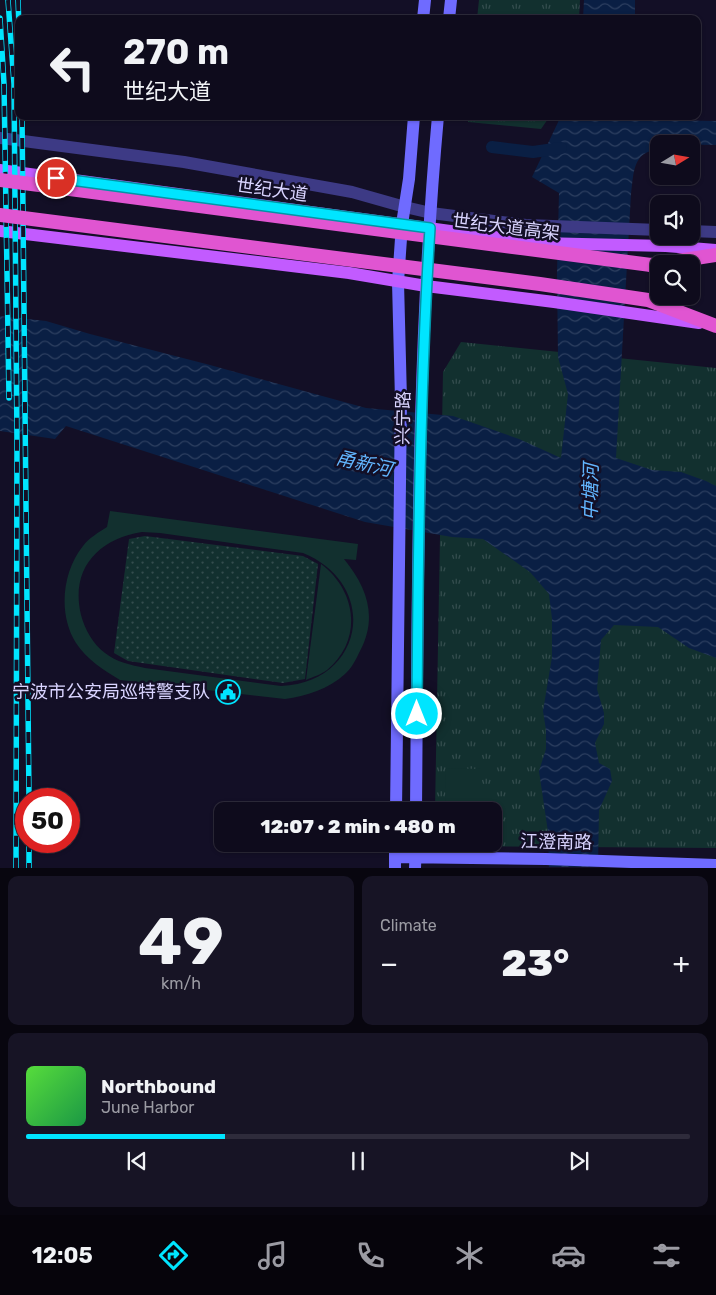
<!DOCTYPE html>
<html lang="en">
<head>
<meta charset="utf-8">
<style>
  :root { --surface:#0e0b1c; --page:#171425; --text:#f1f3f6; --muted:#9b9ba3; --line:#2e2b3b; --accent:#00e5ff }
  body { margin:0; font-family:Rubik,"Noto Sans SC",sans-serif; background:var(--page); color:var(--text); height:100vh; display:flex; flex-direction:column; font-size:19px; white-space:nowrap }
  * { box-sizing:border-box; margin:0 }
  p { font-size:16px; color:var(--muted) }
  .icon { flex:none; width:28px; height:28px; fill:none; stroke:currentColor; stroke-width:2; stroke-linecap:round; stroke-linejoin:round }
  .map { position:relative; height:868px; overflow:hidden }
  .drawer { display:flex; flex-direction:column; gap:8px; padding:8px; background:#08060f; flex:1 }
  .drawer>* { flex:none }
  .hud { position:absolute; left:15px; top:15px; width:686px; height:105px; border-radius:10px; box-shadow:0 1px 4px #0004,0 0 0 1px var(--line); background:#0e0b1c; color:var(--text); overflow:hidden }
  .needle { width:32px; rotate:79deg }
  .controls { position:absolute; left:650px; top:135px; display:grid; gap:10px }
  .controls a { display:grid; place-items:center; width:50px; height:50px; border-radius:10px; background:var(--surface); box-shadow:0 1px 4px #0004,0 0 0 1px var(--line); font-size:25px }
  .speed { position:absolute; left:15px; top:788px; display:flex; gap:10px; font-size:25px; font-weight:700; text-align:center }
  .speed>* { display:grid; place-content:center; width:65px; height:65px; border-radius:50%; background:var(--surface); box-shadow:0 1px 4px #0004,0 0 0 1px var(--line); line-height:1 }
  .speed .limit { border:8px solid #d22; background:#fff; color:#111 }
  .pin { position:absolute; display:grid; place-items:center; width:42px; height:42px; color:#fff; margin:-21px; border:2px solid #fff; border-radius:50%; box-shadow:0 1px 5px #0007 }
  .me { position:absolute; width:55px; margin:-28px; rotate:0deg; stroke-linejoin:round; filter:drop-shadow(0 0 4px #0008) }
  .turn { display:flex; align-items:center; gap:18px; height:105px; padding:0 25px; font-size:22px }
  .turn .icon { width:65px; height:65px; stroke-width:2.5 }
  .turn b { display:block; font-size:35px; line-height:42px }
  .big { font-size:38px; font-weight:800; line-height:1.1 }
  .drawer .card { flex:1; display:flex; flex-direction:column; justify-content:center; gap:8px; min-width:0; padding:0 18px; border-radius:10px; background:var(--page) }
  .drawer .dial { align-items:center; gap:0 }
  .dial b { font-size:65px; line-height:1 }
  .song { display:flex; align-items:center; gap:15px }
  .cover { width:60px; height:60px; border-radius:8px; background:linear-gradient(135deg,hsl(110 70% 55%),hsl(140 70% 35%)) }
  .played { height:5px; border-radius:2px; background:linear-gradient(90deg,var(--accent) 30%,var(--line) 30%) }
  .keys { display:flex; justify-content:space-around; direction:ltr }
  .heat { display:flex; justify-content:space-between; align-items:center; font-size:28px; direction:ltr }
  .drawer .tiles { flex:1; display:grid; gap:8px; grid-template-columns:1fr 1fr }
  .card:last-child { grid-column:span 2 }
  .trip { position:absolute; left:214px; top:802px; width:288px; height:50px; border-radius:10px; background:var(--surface); box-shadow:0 1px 4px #0004,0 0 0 1px var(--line); font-weight:800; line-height:50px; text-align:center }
  .dock { display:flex; height:80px; justify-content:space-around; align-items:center; background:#06040b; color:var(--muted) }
  .dock .icon { width:35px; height:35px }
  .dock .current { color:var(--accent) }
  .dock b { font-size:22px; color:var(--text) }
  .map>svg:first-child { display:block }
  .grass { fill:url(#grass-dots) }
  .park { fill:url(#park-tufts) }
  .garden { fill:#12302f; fill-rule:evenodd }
  .water { fill:url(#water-waves) }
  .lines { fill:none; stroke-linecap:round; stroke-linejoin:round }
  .canal { stroke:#0a1f44; stroke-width:12 }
  .tertiary { stroke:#3d3a85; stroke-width:12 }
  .secondary { stroke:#6f6bff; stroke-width:12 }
  .primary { stroke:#c25bff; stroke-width:12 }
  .trunk { stroke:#e055d1; stroke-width:14 }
  .rail-casing { stroke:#00e5ff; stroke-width:5.5 }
  .rail { stroke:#130f26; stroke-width:4; stroke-dasharray:11; stroke-linecap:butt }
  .trunk-bridge { stroke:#e055d1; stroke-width:14 }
  .route-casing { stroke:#0095a6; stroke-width:12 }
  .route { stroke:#00e5ff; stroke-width:9 }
  .labels { text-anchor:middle; stroke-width:5; stroke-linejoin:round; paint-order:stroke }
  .street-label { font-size:18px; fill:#d9d4ff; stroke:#130f26 }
  .poi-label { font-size:18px; fill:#d9d4ff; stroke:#130f26; text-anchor:end }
  .water-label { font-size:19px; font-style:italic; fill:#62b6ff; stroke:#130f26 }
</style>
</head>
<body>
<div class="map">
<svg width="716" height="868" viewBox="0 0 716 868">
  <defs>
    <pattern id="grass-dots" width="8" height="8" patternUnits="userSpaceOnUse" patternTransform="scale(1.25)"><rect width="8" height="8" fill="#12302f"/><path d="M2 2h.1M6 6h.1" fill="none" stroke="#344d4e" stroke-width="1.8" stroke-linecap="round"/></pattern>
    <pattern id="park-tufts" width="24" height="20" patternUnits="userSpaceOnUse" patternTransform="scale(1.25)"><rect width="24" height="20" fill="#12302f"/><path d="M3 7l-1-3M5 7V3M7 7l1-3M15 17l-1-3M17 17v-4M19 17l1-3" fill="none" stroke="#344d4e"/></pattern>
    <pattern id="water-waves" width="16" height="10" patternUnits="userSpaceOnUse" patternTransform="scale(1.25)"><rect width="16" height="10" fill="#0a1f44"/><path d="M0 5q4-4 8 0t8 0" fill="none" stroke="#2d3f60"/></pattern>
  </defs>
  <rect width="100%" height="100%" fill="#130f26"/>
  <path class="grass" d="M 145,536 L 303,556 L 318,564 L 305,679 L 283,683 L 128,661 L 114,653 L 129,539 Z"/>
  <path class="park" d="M 479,0 L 580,0 L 579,19 L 477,19 Z
    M 469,116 L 550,116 L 541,129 L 468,122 Z
    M 461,342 L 716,368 L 716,848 L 434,846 L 434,844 L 492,844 L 492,811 L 435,811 L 443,372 Z"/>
  <path class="garden" d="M 110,511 L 358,544 L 356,560 L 344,559 C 367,587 378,617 360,651 C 356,659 352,668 345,674 C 329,689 306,696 285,699 L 120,680 C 104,670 87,660 76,643 C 58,615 62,572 83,546 C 89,538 99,532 107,527 ZM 142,532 L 160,533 L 303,553 C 381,585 364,683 281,686 L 145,668 C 131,665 116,662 105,653 C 93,644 85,630 81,615 C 70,569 98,539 142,532 Z
    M 321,564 C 357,591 363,640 327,670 C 322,674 313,677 306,680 Z
    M 446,768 L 482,769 L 482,811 L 445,811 Z"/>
  <path class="water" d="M 584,0 L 635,0 L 635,19 L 583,19 Z
    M 561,116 L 639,116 L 655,120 L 716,121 L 716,145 L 659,144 L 659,149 C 632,152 634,173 631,194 L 616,458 L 652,470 L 681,472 L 706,481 L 716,486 L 716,658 L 689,648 L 658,627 L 614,625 L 601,640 L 597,689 L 604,713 L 604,724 L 595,743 L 599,763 L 610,769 L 612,781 L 599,810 L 598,867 L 549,867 L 548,832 L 539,771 L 546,749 L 546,730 L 543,711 L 552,657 L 552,619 L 549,594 L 530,572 L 483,539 L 452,537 L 365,522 L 66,426 L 55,439 L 0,431 L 0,316 L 46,321 L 90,334 L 210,365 L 366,408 L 453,416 L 519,439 L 561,458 L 568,394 L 558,357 L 557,274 L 559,193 L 532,177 Z"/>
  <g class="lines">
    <path class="canal" d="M 492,147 L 533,152 L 561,148"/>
    <path class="tertiary" d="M 0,138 L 184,162 L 352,192 L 405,207 L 431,213 L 526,225 L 659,230
      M 691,231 L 716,232"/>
    <path class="secondary" d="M 423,19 L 425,0
      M 449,19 L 451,0
      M 396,811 L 401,400 L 398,282 L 402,224 L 409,179 L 414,116
      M 416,811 C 418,579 417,347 438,116
      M 395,857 L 546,859 L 716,865
      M 395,868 L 395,844
      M 415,868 L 416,844"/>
    <path class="primary" d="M 0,170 L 540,243 L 666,246 L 716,250
      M 0,231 L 349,273 L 426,286 L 554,302 L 699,323"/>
    <path class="trunk" d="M 651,265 L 716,255"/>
    <g class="rail-casing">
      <path id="rail" d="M 8,0 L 14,84 L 17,443 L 16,868
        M 18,0 L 19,27
        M 0,18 L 4,84 L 9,398
        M 22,116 L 29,799
        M 29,841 L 29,868"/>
    </g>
    <use href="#rail" class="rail"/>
    <path class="trunk-bridge" d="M 0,180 L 651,265
      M 0,215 L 540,284 L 648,300 L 716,326"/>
  </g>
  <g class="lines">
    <g class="route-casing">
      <path id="route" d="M 56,178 L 430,228 C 420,390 418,552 417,714"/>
    </g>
    <use href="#route" class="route"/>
  </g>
  <defs>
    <g id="civic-ring" transform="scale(1.25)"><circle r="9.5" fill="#130f26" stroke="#00e5ff" stroke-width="1.5"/><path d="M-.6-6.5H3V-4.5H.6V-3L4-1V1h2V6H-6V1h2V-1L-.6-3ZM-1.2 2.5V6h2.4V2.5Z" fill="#00e5ff"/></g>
  </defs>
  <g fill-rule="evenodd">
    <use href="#civic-ring" x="228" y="692"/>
  </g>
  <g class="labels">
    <g class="street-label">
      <text transform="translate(272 190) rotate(8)" y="6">世纪大道</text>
      <text transform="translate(506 227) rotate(7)" y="6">世纪大道高架</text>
      <text transform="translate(403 418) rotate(-89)" y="6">兴宁路</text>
      <text transform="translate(556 842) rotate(1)" y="6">江澄南路</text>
    </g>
    <g class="poi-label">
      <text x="210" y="698">宁波市公安局巡特警支队</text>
    </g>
    <g class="water-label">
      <text transform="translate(364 463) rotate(13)" y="7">甬新河</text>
      <text transform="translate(590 492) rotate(-89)" y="7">中塘河</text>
    </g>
  </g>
</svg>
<div class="controls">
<a><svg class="needle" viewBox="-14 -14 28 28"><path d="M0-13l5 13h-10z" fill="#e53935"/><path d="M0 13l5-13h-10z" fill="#9b9ba3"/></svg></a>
<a><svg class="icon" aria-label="sound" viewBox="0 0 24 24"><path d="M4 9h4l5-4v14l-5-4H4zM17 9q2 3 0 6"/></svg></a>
<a><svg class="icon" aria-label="search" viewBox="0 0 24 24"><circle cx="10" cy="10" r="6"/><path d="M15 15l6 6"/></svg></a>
</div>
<div class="speed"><div class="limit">50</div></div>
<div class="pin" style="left:56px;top:178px;background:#d93025"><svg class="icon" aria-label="arrive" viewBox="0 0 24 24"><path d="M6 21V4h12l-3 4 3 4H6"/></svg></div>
<svg class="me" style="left:417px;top:714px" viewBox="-20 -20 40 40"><circle r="17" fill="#00e5ff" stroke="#fff" stroke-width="3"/><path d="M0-11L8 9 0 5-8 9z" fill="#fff"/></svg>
<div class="trip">12:07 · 2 min · 480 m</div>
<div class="hud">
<div class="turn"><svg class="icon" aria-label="left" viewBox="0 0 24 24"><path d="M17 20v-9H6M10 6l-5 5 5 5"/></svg><div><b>270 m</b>世纪大道</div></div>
</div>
</div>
<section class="drawer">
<div class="tiles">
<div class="card dial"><b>49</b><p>km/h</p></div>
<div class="card"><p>Climate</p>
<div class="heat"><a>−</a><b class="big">23°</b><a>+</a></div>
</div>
<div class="card">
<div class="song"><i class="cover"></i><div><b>Northbound</b><p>June Harbor</p></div></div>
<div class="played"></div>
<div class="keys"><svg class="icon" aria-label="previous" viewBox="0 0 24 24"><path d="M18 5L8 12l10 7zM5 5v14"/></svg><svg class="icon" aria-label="pause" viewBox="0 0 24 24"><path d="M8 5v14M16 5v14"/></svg><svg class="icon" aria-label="next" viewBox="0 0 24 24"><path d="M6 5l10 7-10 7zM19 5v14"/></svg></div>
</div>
</div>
</section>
<nav class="dock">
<b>12:05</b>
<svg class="icon current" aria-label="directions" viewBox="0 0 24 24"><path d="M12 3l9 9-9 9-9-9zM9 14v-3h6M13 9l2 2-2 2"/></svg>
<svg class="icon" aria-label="music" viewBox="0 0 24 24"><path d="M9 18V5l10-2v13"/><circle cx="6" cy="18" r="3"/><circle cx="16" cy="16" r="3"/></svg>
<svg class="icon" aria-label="phone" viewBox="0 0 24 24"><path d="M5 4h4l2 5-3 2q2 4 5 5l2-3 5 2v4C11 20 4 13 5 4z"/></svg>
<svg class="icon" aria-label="climate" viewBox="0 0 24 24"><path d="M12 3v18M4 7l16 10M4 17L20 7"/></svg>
<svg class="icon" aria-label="car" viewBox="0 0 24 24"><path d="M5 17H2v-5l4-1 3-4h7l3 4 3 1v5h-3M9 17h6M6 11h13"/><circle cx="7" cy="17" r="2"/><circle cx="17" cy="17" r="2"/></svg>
<svg class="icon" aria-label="filters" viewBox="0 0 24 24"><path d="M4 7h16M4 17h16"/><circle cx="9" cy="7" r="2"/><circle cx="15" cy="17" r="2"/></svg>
</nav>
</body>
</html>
